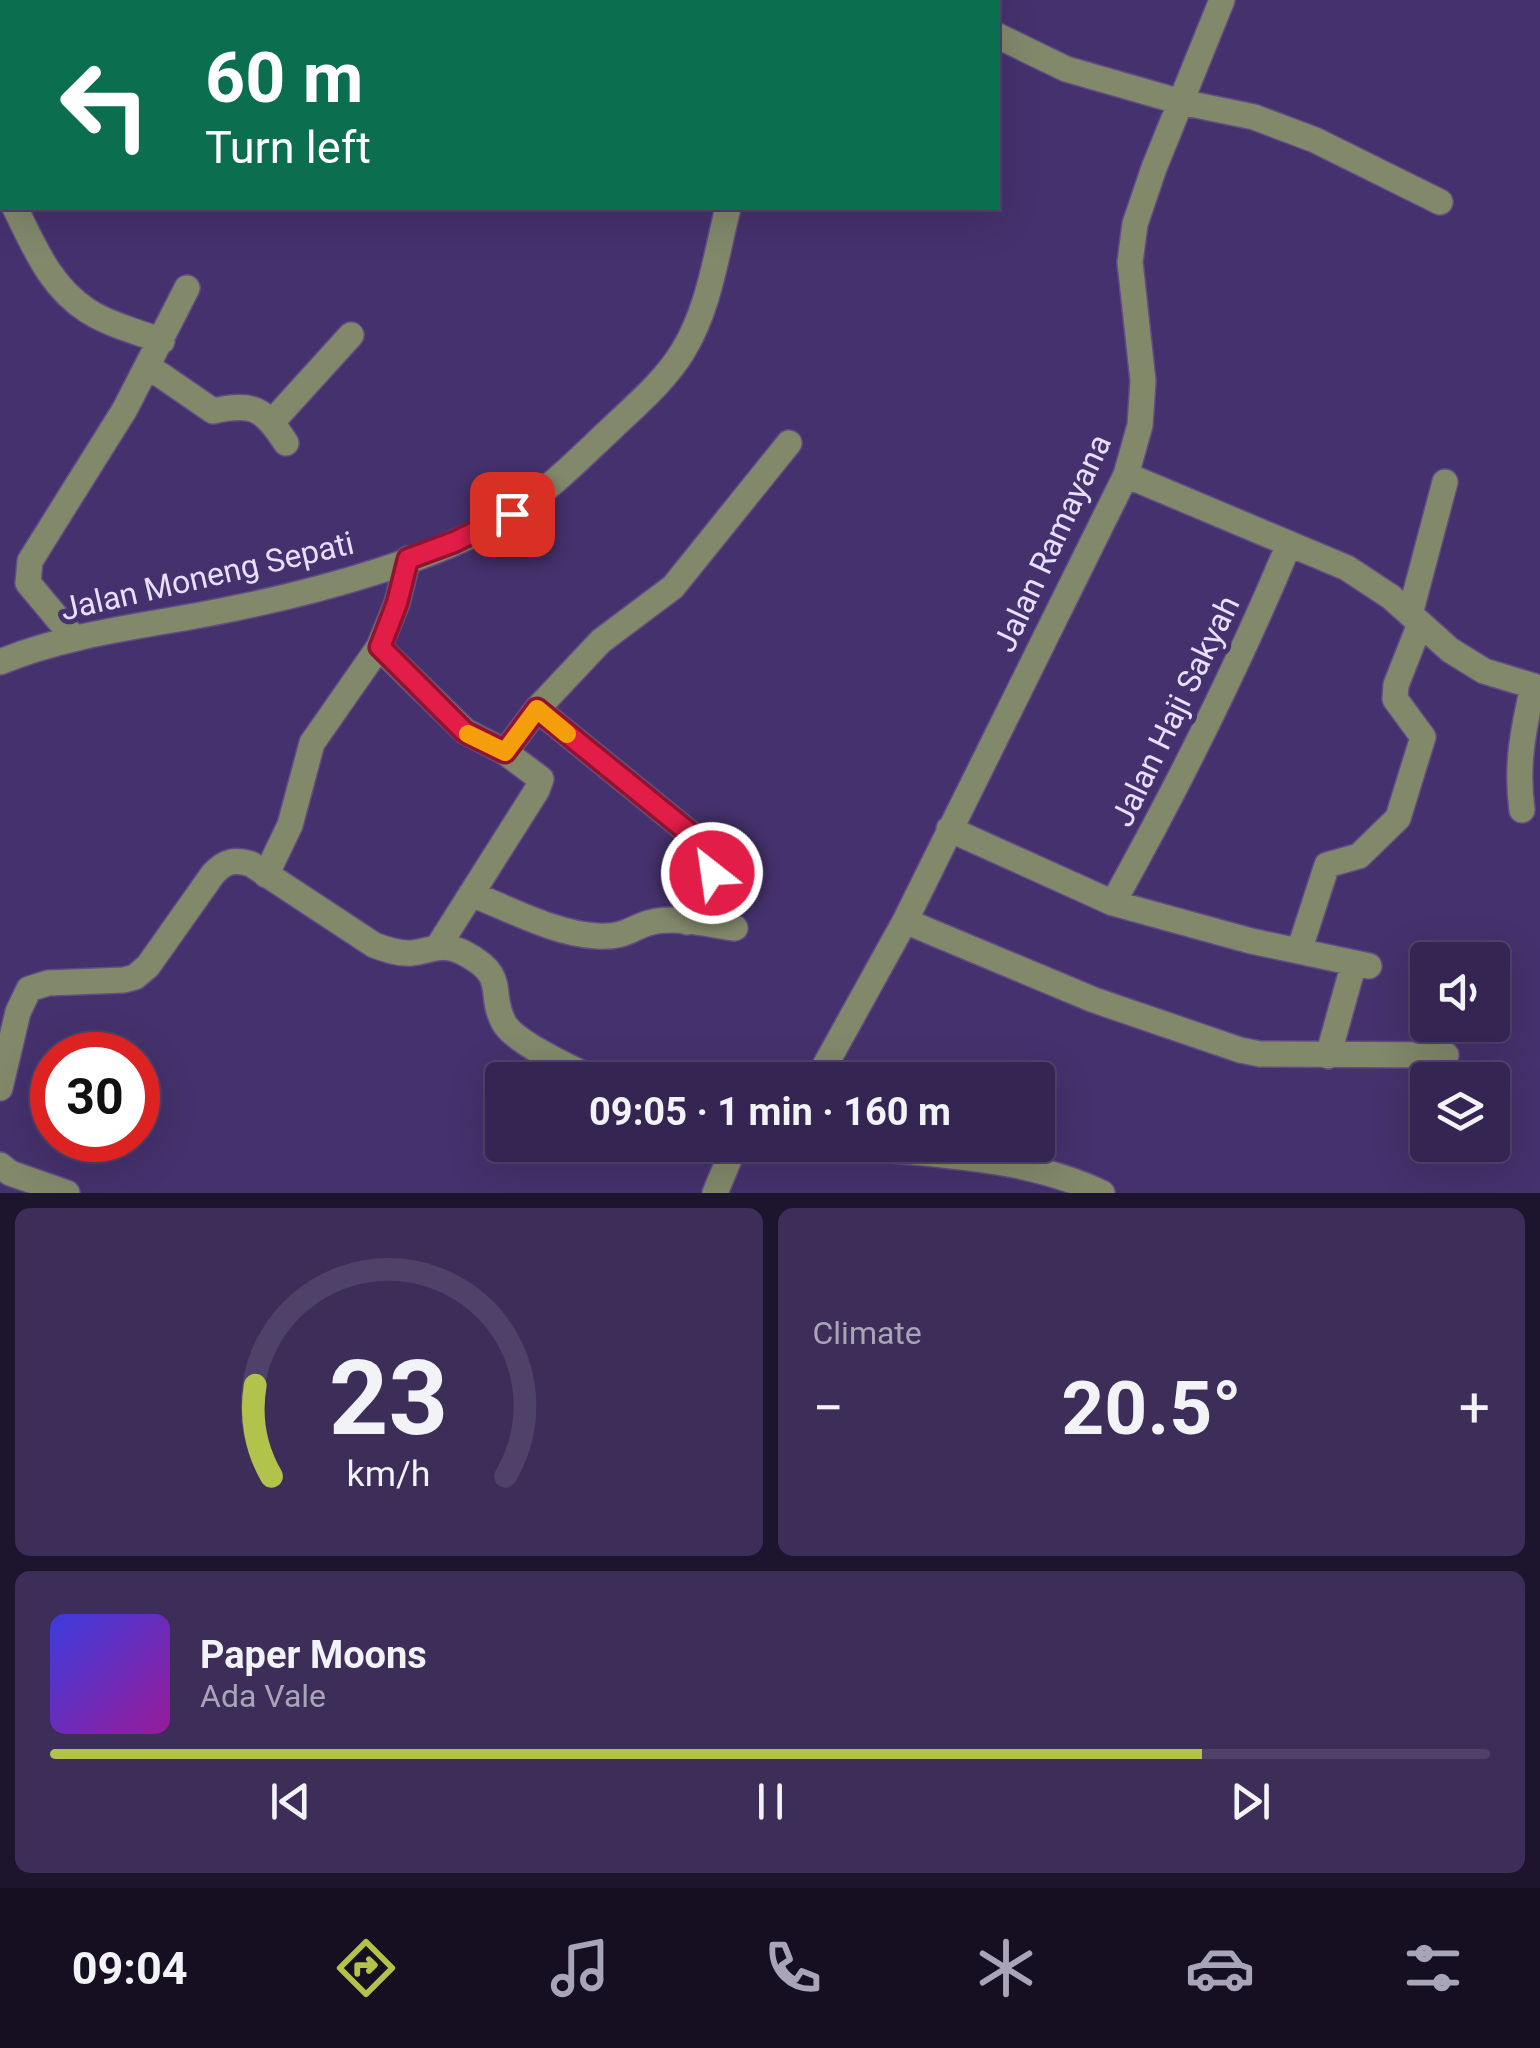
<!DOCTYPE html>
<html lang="en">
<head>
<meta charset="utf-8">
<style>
  :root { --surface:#342552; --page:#3c2d59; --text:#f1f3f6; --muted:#a9a5b8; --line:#4e4269; --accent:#b2c34c }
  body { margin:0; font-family:Roboto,sans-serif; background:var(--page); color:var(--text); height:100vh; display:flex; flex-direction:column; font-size:38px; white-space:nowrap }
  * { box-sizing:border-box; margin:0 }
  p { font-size:32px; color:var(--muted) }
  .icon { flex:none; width:55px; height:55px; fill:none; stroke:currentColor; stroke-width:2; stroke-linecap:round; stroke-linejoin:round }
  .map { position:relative; height:1193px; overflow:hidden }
  .drawer { display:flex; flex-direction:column; gap:15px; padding:15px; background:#1d142d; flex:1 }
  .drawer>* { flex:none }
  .guide { position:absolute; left:0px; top:0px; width:1000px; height:210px; box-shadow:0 10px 40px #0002,0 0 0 2px var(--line); background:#0b6e4f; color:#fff; overflow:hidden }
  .controls { position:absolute; left:1410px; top:942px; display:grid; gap:20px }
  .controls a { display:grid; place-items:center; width:100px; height:100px; border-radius:10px; background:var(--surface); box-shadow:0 10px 40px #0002,0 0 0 2px var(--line); font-size:50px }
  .speed { position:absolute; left:30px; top:1032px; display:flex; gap:20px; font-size:50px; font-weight:700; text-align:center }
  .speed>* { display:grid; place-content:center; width:130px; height:130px; border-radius:50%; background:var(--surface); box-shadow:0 10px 40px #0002,0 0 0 2px var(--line); line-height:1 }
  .speed .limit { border:15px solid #d22; background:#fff; color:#111 }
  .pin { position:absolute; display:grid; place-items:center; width:85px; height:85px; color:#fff; margin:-42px; border-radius:20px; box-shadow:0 5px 15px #0006 }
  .me { position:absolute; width:110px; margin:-55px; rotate:330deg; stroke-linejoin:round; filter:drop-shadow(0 0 8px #0008) }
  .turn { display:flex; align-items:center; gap:35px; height:210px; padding:0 40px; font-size:45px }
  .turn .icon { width:130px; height:130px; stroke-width:2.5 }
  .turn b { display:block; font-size:70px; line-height:85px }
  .big { font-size:75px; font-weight:700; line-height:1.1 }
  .drawer .tile { flex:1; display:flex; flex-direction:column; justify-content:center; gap:15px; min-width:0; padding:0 35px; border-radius:15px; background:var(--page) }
  .drawer .dial { align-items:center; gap:0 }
  .dial svg { height:260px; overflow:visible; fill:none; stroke:var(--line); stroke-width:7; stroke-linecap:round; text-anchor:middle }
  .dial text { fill:var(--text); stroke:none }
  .song { display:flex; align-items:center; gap:30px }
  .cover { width:120px; height:120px; border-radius:15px; background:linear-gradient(135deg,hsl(240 70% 55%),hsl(300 70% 35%)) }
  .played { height:10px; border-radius:5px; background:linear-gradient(90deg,var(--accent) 80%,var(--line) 80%) }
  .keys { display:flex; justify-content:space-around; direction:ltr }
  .heat { display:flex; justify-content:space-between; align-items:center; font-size:55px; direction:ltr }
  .drawer .tiles { flex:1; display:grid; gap:15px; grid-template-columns:1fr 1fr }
  .tile:last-child { grid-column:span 2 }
  .trip { position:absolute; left:485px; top:1062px; width:570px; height:100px; border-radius:10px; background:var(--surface); box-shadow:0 10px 40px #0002,0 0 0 2px var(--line); font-weight:700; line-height:100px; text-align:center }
  .menu { display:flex; height:160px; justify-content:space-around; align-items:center; background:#150f21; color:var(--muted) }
  .menu .icon { width:70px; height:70px }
  .menu .active { color:var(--accent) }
  .menu b { font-size:45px; color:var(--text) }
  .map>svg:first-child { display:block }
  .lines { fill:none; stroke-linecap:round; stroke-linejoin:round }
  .minor-casing { stroke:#5f4d84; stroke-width:28 }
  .minor { stroke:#82886a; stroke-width:25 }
  .route-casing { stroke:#92132f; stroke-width:25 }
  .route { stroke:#e11d48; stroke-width:18 }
  .slow { stroke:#f59e0b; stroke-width:18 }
  .labels { text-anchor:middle; stroke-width:10; stroke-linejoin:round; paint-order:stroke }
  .street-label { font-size:32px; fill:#e7e0fd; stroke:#45316d }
</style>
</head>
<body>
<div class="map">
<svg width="1540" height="1193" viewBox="0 0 1540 1193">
  <rect width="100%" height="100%" fill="#45316d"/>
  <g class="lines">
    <g class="minor-casing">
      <path id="minor" d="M 939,0 L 943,2
        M 844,2 L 846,0
        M 998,36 L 1066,69 L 1181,102 L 1254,117 L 1315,140 L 1440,202
        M 15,208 C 34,246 50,287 88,311 C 110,325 138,332 162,341
        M 149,367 L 213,411 C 254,402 264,409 286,443
        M 272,422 L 351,335
        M 1126,475 L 1347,568 L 1391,597 L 1450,650 L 1484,671 L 1540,688
        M 1410,614 L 1445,482
        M 74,638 L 28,583 L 30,561 L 125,409 L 187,288
        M 379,647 L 465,731 L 505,752 L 541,779 L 537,790 L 439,945
        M 0,662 C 75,631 157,625 236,608 C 319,591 442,558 514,512 C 550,489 580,458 611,429 C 637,404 664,382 683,351 C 709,309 716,255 728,208
        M 537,709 L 708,848 C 718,875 699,898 687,922
        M 505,752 L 537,709 L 601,641 L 673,587 L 789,443
        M 1522,810 C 1516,766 1523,730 1533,687
        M 949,829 L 1113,903 L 1251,941 L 1369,966
        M 266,875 L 290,825 L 312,743 L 379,647 L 397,603 L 408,559
        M 471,894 C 510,909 555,934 597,936 C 630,938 632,925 657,921 C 682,917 710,925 735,928
        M 1113,903 C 1178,786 1238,667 1289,544
        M 905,921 L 1094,1000 L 1240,1050 L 1260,1054 L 1446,1055
        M 1299,951 L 1327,865 L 1359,856 L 1398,818 L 1423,737 L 1395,699 L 1396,685 L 1420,624
        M 1328,1056 L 1354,963
        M 817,1080 L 905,921 L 1126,475 L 1140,425 L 1143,381 L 1130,262 L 1135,224 L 1154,168 L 1222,0
        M 0,1088 L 18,1012 L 29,989 L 48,983 L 124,980 L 135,977 L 148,966 L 213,874 C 225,861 234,859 251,864 L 374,945 C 387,950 399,954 412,953 C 433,950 444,942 464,953 C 510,977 487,992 504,1023 C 515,1043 575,1070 596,1080
        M 841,1145 C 928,1155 1023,1155 1102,1193
        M 0,1165 L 10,1173 L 67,1193
        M 715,1193 L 735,1145"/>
    </g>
    <use href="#minor" class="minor"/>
  </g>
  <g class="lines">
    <g class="route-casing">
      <path id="route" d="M 512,514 L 454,542 L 408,559 L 397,603 L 380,647 L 465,732 L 505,752 L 537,709 L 708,848 L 713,861 L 712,873"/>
    </g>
    <use href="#route" class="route"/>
    <path class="slow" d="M 468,734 L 505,752 L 537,709 L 567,734"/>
  </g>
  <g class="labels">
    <g class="street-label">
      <text transform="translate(1052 543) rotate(-65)" y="11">Jalan Ramayana</text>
      <text transform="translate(207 576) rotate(-13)" y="11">Jalan Moneng Sepati</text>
      <text transform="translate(1175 711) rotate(-64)" y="11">Jalan Haji Sakyah</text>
    </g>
  </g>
</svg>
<div class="controls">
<a><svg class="icon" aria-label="sound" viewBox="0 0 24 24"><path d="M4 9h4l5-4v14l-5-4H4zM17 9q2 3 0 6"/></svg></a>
<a><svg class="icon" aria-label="layers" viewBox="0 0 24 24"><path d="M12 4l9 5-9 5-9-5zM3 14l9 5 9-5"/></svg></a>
</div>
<div class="speed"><div class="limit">30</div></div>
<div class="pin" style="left:512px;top:514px;background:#d93025"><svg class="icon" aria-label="arrive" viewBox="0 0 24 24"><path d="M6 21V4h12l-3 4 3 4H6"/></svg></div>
<svg class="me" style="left:712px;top:873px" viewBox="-20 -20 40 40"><circle r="17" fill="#e11d48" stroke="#fff" stroke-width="3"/><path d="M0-11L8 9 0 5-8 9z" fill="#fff"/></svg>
<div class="trip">09:05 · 1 min · 160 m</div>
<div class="guide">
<div class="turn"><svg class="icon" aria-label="left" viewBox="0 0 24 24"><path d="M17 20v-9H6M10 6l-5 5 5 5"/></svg><div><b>60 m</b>Turn left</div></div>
</div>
</div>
<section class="drawer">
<div class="tiles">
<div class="tile dial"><svg viewBox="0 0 100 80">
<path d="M14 69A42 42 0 1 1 86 69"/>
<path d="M14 69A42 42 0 0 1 9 41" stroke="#b2c34c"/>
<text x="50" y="56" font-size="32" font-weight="700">23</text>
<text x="50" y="72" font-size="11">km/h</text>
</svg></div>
<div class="tile"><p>Climate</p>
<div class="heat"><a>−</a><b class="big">20.5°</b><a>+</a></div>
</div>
<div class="tile">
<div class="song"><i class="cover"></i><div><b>Paper Moons</b><p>Ada Vale</p></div></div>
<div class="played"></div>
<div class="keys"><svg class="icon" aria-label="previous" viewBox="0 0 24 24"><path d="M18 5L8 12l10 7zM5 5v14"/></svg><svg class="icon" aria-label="pause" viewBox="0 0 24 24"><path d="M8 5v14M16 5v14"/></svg><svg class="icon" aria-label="next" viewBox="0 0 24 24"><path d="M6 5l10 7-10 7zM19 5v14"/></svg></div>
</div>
</div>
</section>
<nav class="menu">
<b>09:04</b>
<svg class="icon active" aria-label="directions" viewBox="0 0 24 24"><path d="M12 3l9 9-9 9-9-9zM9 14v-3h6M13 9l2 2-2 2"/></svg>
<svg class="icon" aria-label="music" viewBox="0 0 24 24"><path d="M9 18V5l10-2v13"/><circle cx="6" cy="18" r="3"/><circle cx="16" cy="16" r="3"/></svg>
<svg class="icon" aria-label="phone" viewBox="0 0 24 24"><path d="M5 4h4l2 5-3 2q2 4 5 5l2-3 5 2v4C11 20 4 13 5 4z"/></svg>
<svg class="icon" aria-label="climate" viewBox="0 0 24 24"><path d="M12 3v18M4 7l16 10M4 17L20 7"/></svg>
<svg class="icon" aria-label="car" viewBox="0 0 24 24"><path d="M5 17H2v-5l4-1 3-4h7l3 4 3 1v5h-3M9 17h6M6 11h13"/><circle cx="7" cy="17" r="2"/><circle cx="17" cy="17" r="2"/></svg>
<svg class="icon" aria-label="filters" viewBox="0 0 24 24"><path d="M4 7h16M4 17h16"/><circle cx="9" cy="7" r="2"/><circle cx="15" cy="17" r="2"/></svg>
</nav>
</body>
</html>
